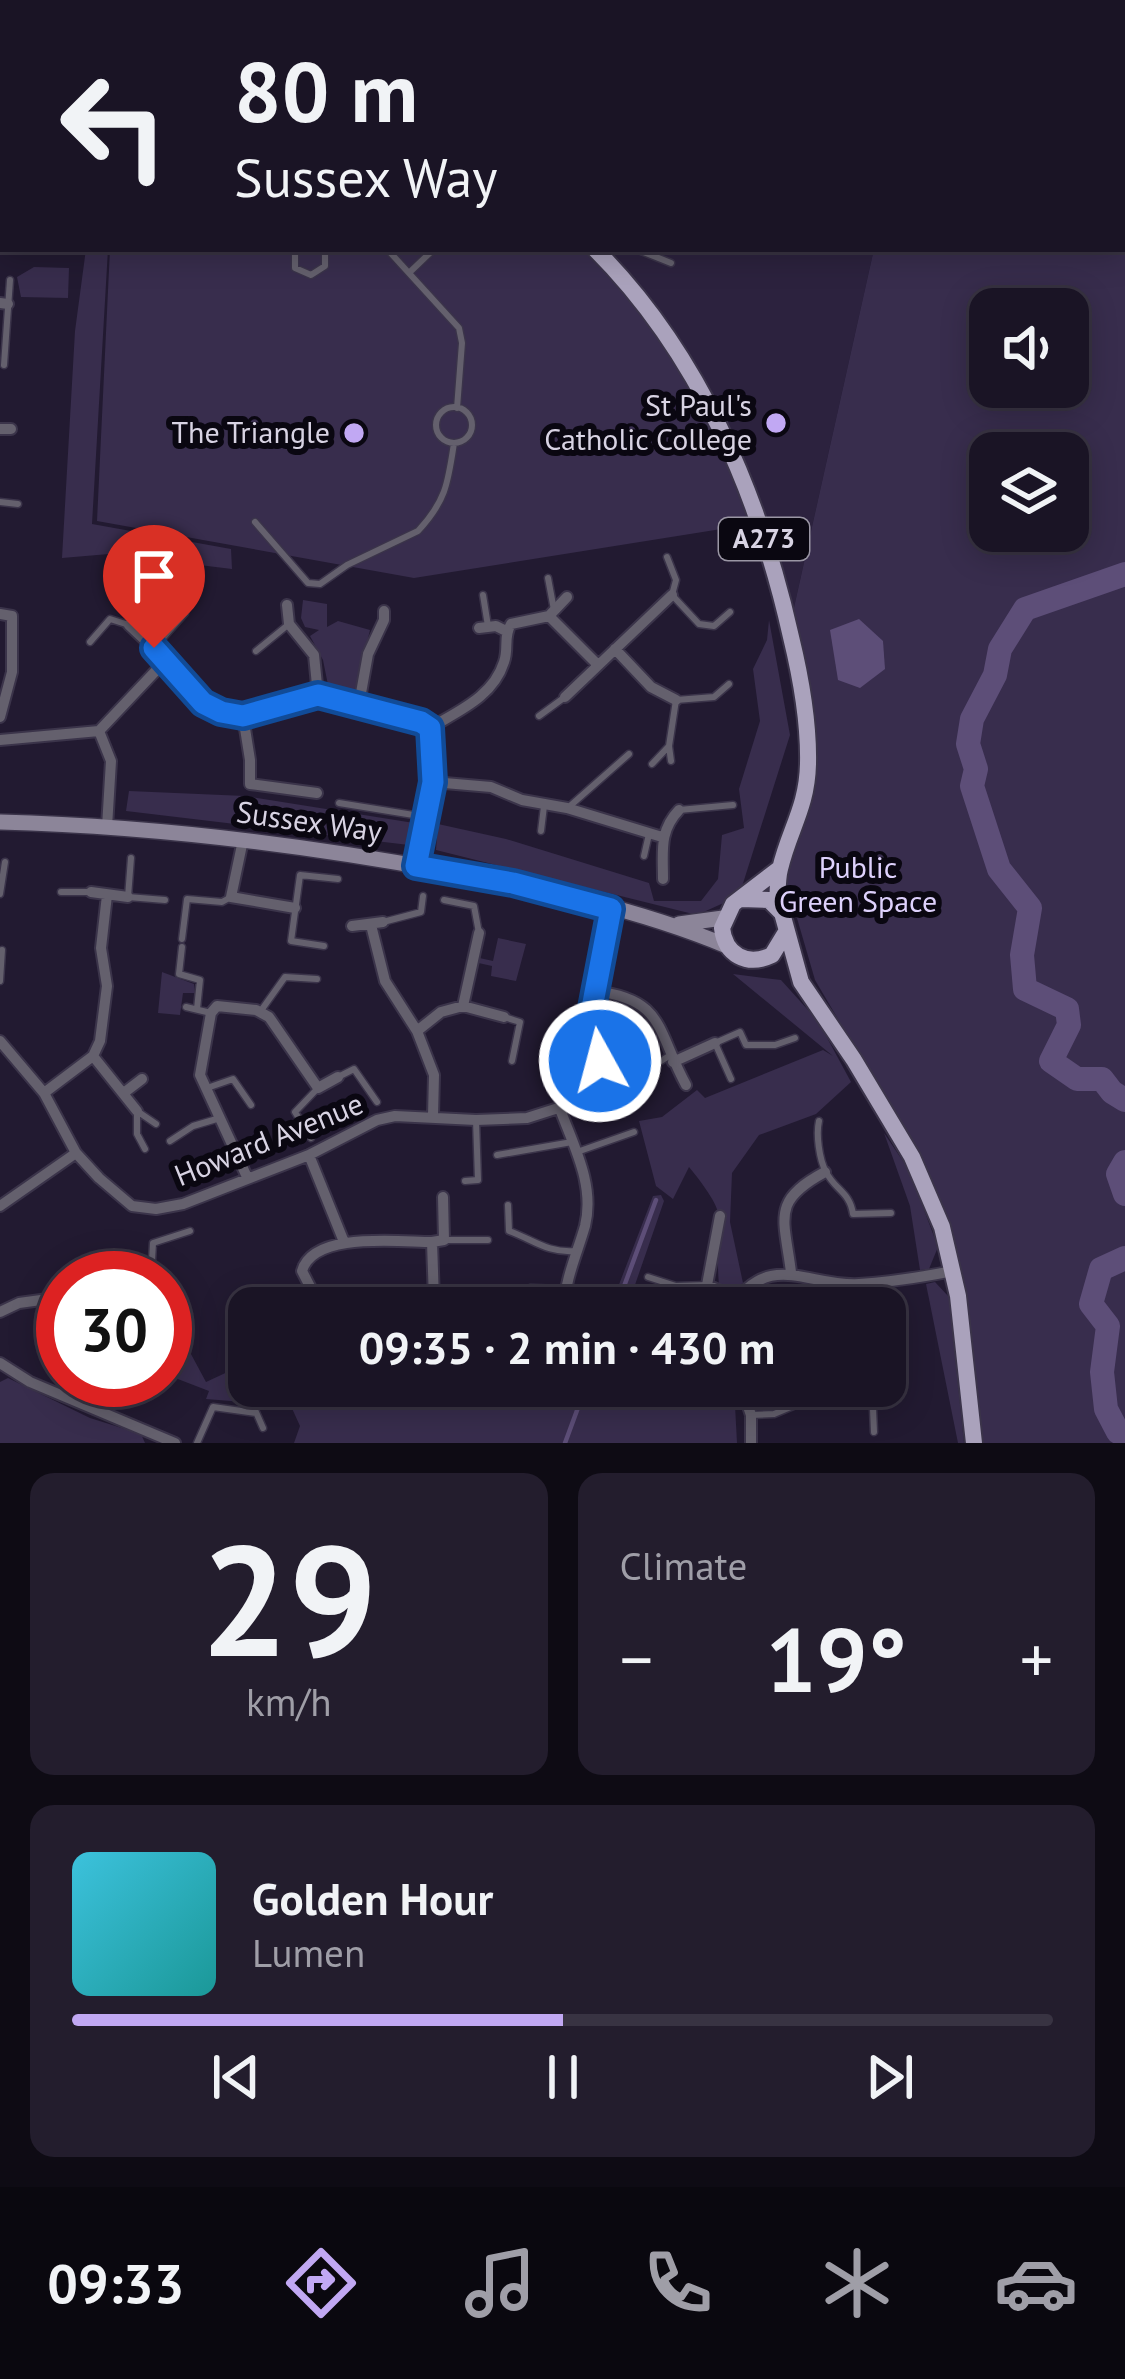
<!DOCTYPE html>
<html lang="en">
<head>
<meta charset="utf-8">
<style>
  :root { --surface:#1a1425; --page:#231d2d; --text:#f1f3f6; --muted:#9f9ea7; --line:#383342; --accent:#c1a8f3 }
  body { margin:0; font-family:"PT Sans",sans-serif; background:var(--page); color:var(--text); height:100vh; display:flex; flex-direction:column; font-size:45px; white-space:nowrap }
  * { box-sizing:border-box; margin:0 }
  p { font-size:39px; color:var(--muted) }
  .icon { flex:none; width:66px; height:66px; fill:none; stroke:currentColor; stroke-width:2; stroke-linecap:round; stroke-linejoin:round }
  .map { position:relative; height:1443px; overflow:hidden }
  .panel { display:flex; flex-direction:column; gap:30px; padding:30px; background:#0e0b14; flex:1 }
  .panel>* { flex:none }
  .guide { position:absolute; left:0px; top:0px; width:1125px; height:252px; box-shadow:0 6px 30px #0003,0 0 0 3px var(--line); background:#1a1425; color:var(--text); overflow:hidden }
  .fabs { position:absolute; left:969px; top:288px; display:grid; gap:24px }
  .fabs a { display:grid; place-items:center; width:120px; height:120px; border-radius:24px; background:var(--surface); box-shadow:0 6px 30px #0003,0 0 0 3px var(--line); font-size:60px }
  .speed { position:absolute; left:36px; top:1251px; display:flex; gap:24px; font-size:60px; font-weight:700; text-align:center }
  .speed>* { display:grid; place-content:center; width:156px; height:156px; border-radius:50%; background:var(--surface); box-shadow:0 6px 30px #0003,0 0 0 3px var(--line); line-height:1 }
  .speed .limit { border:18px solid #d22; background:#fff; color:#111 }
  .pin { position:absolute; display:grid; place-items:center; width:102px; height:102px; color:#fff; margin:-123px -51px; border-radius:50% 50% 50% 0; rotate:-45deg; box-shadow:0 0 12px #0007 }
  .pin .icon { rotate:45deg }
  .me { position:absolute; width:132px; margin:-66px; rotate:353deg; stroke-linejoin:round; filter:drop-shadow(0 0 9px #0008) }
  .turn { display:flex; align-items:center; gap:42px; height:252px; padding:0 36px; font-size:54px }
  .turn .icon { width:156px; height:156px; stroke-width:2.5 }
  .turn b { display:block; font-size:84px; line-height:102px }
  .big { font-size:90px; font-weight:600; line-height:1.1 }
  .panel .card { flex:1; display:flex; flex-direction:column; justify-content:center; gap:18px; min-width:0; padding:0 42px; border-radius:24px; background:var(--page) }
  .panel .dial { align-items:center; gap:0 }
  .dial b { font-size:156px; line-height:1 }
  .song { display:flex; align-items:center; gap:36px }
  .cover { width:144px; height:144px; border-radius:18px; background:linear-gradient(135deg,hsl(190 70% 55%),hsl(180 70% 35%)) }
  .played { height:12px; border-radius:6px; background:linear-gradient(90deg,var(--accent) 50%,var(--line) 50%) }
  .keys { display:flex; justify-content:space-around; direction:ltr }
  .heat { display:flex; justify-content:space-between; align-items:center; font-size:66px; direction:ltr }
  .panel .tiles { flex:1; display:grid; gap:30px; grid-template-columns:1fr 1fr }
  .card:last-child { grid-column:span 2 }
  .trip { position:absolute; left:228px; top:1287px; width:678px; height:120px; border-radius:24px; background:var(--surface); box-shadow:0 6px 30px #0003,0 0 0 3px var(--line); font-weight:600; line-height:120px; text-align:center }
  .menu { display:flex; height:192px; justify-content:space-around; align-items:center; background:#0a080f; color:var(--muted) }
  .menu .icon { width:84px; height:84px }
  .menu .on { color:var(--accent) }
  .menu b { font-size:54px; color:var(--text) }
  .map>svg:first-child { display:block }
  .built { fill:#2c223e }
  .green { fill:#382d4d; fill-rule:evenodd }
  .water { fill:#5d4e78 }
  .lines { fill:none; stroke-linecap:round; stroke-linejoin:round }
  .stream { stroke:#5d4e78; stroke-width:4.5 }
  .river { stroke:#5d4e78; stroke-width:24 }
  .lane-casing { stroke:#3b344a; stroke-width:9 }
  .street-casing { stroke:#3b344a; stroke-width:14 }
  .secondary-casing { stroke:#3b344a; stroke-width:18 }
  .primary-casing { stroke:#3b344a; stroke-width:20 }
  .lane { stroke:#64606d; stroke-width:6 }
  .street { stroke:#64606d; stroke-width:10 }
  .secondary { stroke:#8c8599; stroke-width:15 }
  .primary { stroke:#aaa2bc; stroke-width:16 }
  .route-casing { stroke:#114b97; stroke-width:30 }
  .route { stroke:#1a73e8; stroke-width:21 }
  .poi-dot { fill:#c1a8f3; stroke:#0a0711; stroke-width:4.5 }
  .labels { text-anchor:middle; stroke-width:12; stroke-linejoin:round; paint-order:stroke }
  .shield { fill:#0a0711; stroke:#9a96a4; stroke-width:3 }
  .shield-label { font-size:27px; font-weight:bold; fill:#d8d3e3 }
  .poi-label { font-size:30px; fill:#d8d3e3; stroke:#0a0711; text-anchor:end }
  .street-label { font-size:30px; fill:#d8d3e3; stroke:#0a0711 }
  .park-label { font-size:30px; fill:#ded1fc; stroke:#0a0711 }
</style>
</head>
<body>
<div class="map">
<svg width="1125" height="1443" viewBox="0 0 1125 1443">
  <rect width="100%" height="100%" fill="#221a31"/>
  <path class="built" d="M 930,0 L 929,3 L 455,1 L 456,0 Z
    M 603,249 L 874,249 L 793,612 L 768,521 L 666,324 Z"/>
  <path class="green" d="M 930,0 L 1125,0 L 1125,1443 L 977,1443 L 953,1256 L 928,1172 L 815,980 L 783,870 L 809,786 L 793,612 L 874,249 L 1122,249 L 1122,3 L 929,3 ZM 990,309 L 1068,309 L 1068,387 L 990,387 ZM 990,453 L 1068,453 L 1068,531 L 990,531 Z
    M 86,249 L 108,249 L 92,524 L 231,549 L 232,569 L 109,554 L 62,558 L 75,331 Z
    M 110,249 L 595,249 L 707,402 L 759,523 L 414,578 L 97,521 Z
    M 34,267 L 69,268 L 68,298 L 21,297 L 17,277 Z
    M 303,600 L 327,604 L 327,627 L 338,621 L 370,630 L 355,693 L 328,685 L 323,660 L 310,636 L 319,630 L 305,627 L 301,618 Z
    M 769,620 L 790,735 L 739,896 L 697,915 L 436,850 L 438,824 L 506,839 L 649,883 L 654,901 L 701,901 L 718,879 L 722,835 L 744,828 L 739,789 L 760,721 L 753,669 L 767,640 Z
    M 129,791 L 245,796 L 414,823 L 409,845 L 126,811 Z
    M 498,938 L 526,944 L 516,981 L 491,976 L 492,966 L 474,962 L 475,957 L 493,961 Z
    M 162,972 L 194,984 L 195,993 L 183,993 L 180,1015 L 158,1013 Z
    M 733,974 L 781,980 L 818,1021 L 851,1082 L 816,1114 L 759,1135 L 732,1173 L 730,1222 L 743,1283 L 734,1290 L 719,1285 C 713,1219 738,1227 689,1167 L 673,1199 L 656,1186 L 639,1121 L 662,1117 L 697,1090 L 705,1098 L 823,1050 L 833,1056 Z
    M 884,1133 L 909,1170 L 938,1247 L 929,1269 L 920,1270 L 910,1206 Z
    M 661,1195 L 664,1201 L 627,1308 L 610,1308 L 653,1196 Z
    M 935,1282 L 949,1297 L 964,1443 L 958,1443 L 926,1284 Z
    M 185,1343 L 206,1382 L 249,1362 L 249,1386 L 253,1386 L 239,1392 L 243,1402 L 206,1399 L 209,1391 L 170,1376 Z
    M 8,1378 L 90,1418 L 141,1434 L 145,1443 L 0,1443 L 0,1382 Z
    M 300,1386 L 728,1386 L 735,1405 L 737,1443 L 294,1443 L 300,1426 L 290,1404 Z"/>
  <path class="water" d="M 859,619 L 883,641 L 885,669 L 860,688 L 838,680 L 830,630 Z"/>
  <g class="lines">
    <path class="stream" d="M 616,1308 L 656,1200
      M 565,1443 L 586,1386"/>
    <path class="river" d="M 1125,574 L 1025,609 L 1000,649 L 995,675 L 972,719 L 968,744 L 976,769 L 972,786 L 999,869 L 1030,908 L 1022,955 L 1025,989 L 1067,1009 L 1069,1025 L 1051,1061 L 1077,1079 L 1102,1079 L 1112,1092 L 1125,1100
      M 1125,1162 L 1118,1174 L 1125,1194
      M 1125,1258 L 1101,1269 L 1091,1304 L 1108,1326 L 1102,1372 L 1106,1409 L 1118,1432 L 1125,1434"/>
    <g class="lane-casing">
      <path id="lane" d="M 491,0 L 493,3
        M 0,164 L 3,166
        M 295,249 L 295,268 L 311,275 L 325,266 L 325,249
        M 387,249 L 459,328 L 462,343 L 457,408
        M 636,249 L 671,263
        M 411,271 L 434,249
        M 4,365 L 10,280
        M436 425a18 18 0 1 1 36 0a18 18 0 1 1-36 0Z
        M 0,502 L 18,504
        M 255,522 L 308,583 L 320,584 L 347,565 L 418,531 C 446,501 448,483 454,443
        M 667,557 L 676,580 L 672,595 L 699,624 L 714,626 L 730,612
        M 548,578 L 554,610
        M 483,595 L 488,626
        M 90,642 L 110,619 L 129,625
        M 154,648 L 185,613 L 187,585
        M 256,651 L 289,624
        M 539,716 L 565,697
        M 671,761 L 669,746 L 676,700 L 714,697 L 729,684
        M 652,764 L 669,746
        M 339,803 L 426,817
        M 570,806 L 629,754
        M 679,810 L 733,805
        M 541,831 L 544,806
        M 644,856 L 649,834
        M 131,858 L 128,897 L 165,900
        M 61,892 L 91,892
        M 0,894 L 5,862
        M 444,900 L 474,906 L 479,933
        M 383,922 L 421,912 L 423,896
        M 182,939 L 187,899 L 222,902 L 231,897
        M 324,946 L 291,941 L 300,875 L 338,879
        M 182,947 L 179,974 L 200,980 L 197,1009
        M 0,981 L 2,950
        M 186,1007 L 211,1013
        M 260,1012 L 285,977 L 317,979
        M 504,1017 L 520,1022 L 512,1061
        M 620,1069 L 648,1069 L 669,1056
        M 338,1077 L 354,1069 L 377,1102
        M 731,1079 L 715,1043 L 740,1032 L 746,1045 L 775,1045 L 795,1038
        M 207,1088 L 233,1079 L 251,1105
        M 819,1121 C 816,1134 819,1159 826,1172 C 835,1190 850,1192 853,1214 L 891,1213
        M 311,1138 L 295,1112 L 318,1088
        M 170,1141 L 193,1126 L 220,1118
        M 145,1149 L 137,1134 L 137,1111 L 156,1124
        M 577,1152 L 634,1132
        M 497,1155 L 572,1142
        M 465,1181 L 478,1180 L 476,1120
        M 508,1205 L 509,1231 C 534,1240 547,1253 575,1251
        M 444,1240 L 488,1240
        M 648,1277 L 676,1286 L 707,1285
        M 151,1278 L 153,1243 L 190,1231
        M 403,1308 L 403,1303 L 480,1300 L 480,1308
        M 515,1308 L 515,1295 L 530,1288 L 565,1289
        M 872,1386 L 874,1432
        M 248,1394 L 263,1428
        M 751,1415 L 774,1414 L 805,1401
        M 197,1443 L 213,1407 L 256,1413"/>
    </g>
    <g class="street-casing">
      <path id="street" d="M 53,0 L 54,3
        M 198,3 L 207,0
        M 0,73 L 3,70
        M 0,94 L 3,102
        M 0,153 L 3,147
        M 0,303 L 8,304
        M 0,429 L 11,429
        M 287,605 L 289,624 L 314,655 L 318,695
        M 0,614 L 12,616 L 12,672 L 0,717
        M 549,616 L 567,597
        M 129,625 L 179,672 L 203,703 L 221,712 L 243,716 L 318,695 L 421,722 L 430,728 L 433,782 L 416,866
        M 479,628 L 496,626 L 506,631
        M 615,649 L 651,687 L 676,700
        M 565,697 L 672,595
        M 359,704 L 368,654 L 384,620 L 384,611
        M 243,716 L 250,760 L 250,784 L 317,793
        M 430,728 C 458,711 493,697 504,662 C 509,648 503,637 511,624 L 549,616 L 598,665
        M 99,731 L 111,761 L 107,827
        M 0,740 L 99,731 L 166,660
        M 433,782 L 491,787 L 522,800 L 567,808 L 662,837
        M 243,840 L 231,897 L 295,908
        M 663,879 C 663,851 659,831 679,810
        M 91,892 L 128,897
        M 371,925 L 385,981 L 417,1031
        M 352,926 L 383,922
        M 594,991 C 665,999 656,1030 686,1085
        M 463,1006 L 504,1017
        M 0,1041 L 44,1093 L 76,1153 L 99,1178 L 132,1206 L 156,1209 L 183,1204 L 309,1155 L 377,1120 L 395,1116 L 476,1120 L 527,1118 L 577,1102 L 593,1082 L 600,1061 L 591,1008 L 611,909
        M 93,1056 L 137,1111
        M 673,1062 L 715,1043
        M 125,1092 L 142,1079
        M 44,1093 L 93,1056 L 100,1041 L 107,986 L 101,948 L 107,895
        M 560,1109 C 574,1147 595,1185 585,1226 C 577,1254 565,1279 564,1308
        M 433,1116 L 434,1075 L 417,1031 L 441,1012 L 463,1006 L 479,933
        M 309,1155 L 344,1242
        M 247,1177 L 200,1075 L 211,1013 L 217,1006 L 256,1010 L 269,1017 L 318,1088 L 338,1077
        M 0,1206 L 76,1153
        M 720,1216 L 707,1285 L 737,1298
        M 791,1272 C 784,1217 771,1201 825,1172
        M 434,1300 L 432,1242 L 444,1240 L 443,1197
        M 321,1308 L 302,1271 C 313,1231 399,1242 432,1242
        M 731,1308 C 769,1249 808,1287 859,1284 C 891,1282 922,1277 953,1271
        M 852,1308 L 853,1285
        M 0,1312 L 19,1303 L 63,1297
        M 0,1363 L 30,1382 L 175,1443
        M 741,1386 L 751,1415 L 751,1443"/>
    </g>
    <g class="secondary-casing">
      <path id="secondary" d="M 0,822 C 150,826 298,844 445,871 C 540,888 638,909 727,946
        M 679,924 L 723,918"/>
    </g>
    <g class="primary-casing">
      <path id="primary" d="M 345,0 L 346,3
        M 367,0 L 373,3
        M 442,0 L 443,3
        M 407,3 L 412,3
        M 595,249 C 699,353 759,494 791,637 C 801,678 809,721 808,764 C 807,808 789,830 780,869 C 777,880 778,894 777,906
        M 780,868 L 733,904 L 722,928 C 725,955 747,967 772,955 L 786,932
        M 741,899 L 769,900 L 782,913 L 801,982 L 854,1060 L 912,1157 L 942,1227 L 958,1296 L 974,1443"/>
    </g>
    <use href="#lane" class="lane"/>
    <use href="#street" class="street"/>
    <use href="#secondary" class="secondary"/>
    <use href="#primary" class="primary"/>
  </g>
  <g class="lines">
    <g class="route-casing">
      <path id="route" d="M 154,648 L 203,703 L 221,712 L 243,716 L 318,695 L 421,722 L 430,728 L 433,782 L 416,866 L 513,883 L 611,909 L 592,1008 L 600,1061"/>
    </g>
    <use href="#route" class="route"/>
  </g>
  <g class="poi-dot">
    <circle cx="776" cy="423" r="12"/>
    <circle cx="354" cy="433" r="12"/>
  </g>
  <g class="labels">
    <rect class="shield" x="719" y="518" width="90" height="42" rx="9"/>
    <g class="shield-label">
      <text x="764" y="548">A273</text>
    </g>
    <g class="poi-label">
      <text x="752" y="416">St Paul's<tspan x="752" dy="34">Catholic College</tspan></text>
      <text x="330" y="443">The Triangle</text>
    </g>
    <g class="street-label">
      <text transform="translate(309 822) rotate(8)" y="10">Sussex Way</text>
      <text transform="translate(269 1140) rotate(-22)" y="10">Howard Avenue</text>
    </g>
    <g class="park-label">
      <text x="858" y="878">Public<tspan x="858" dy="34">Green Space</tspan></text>
    </g>
  </g>
</svg>
<div class="fabs">
<a><svg class="icon" aria-label="sound" viewBox="0 0 24 24"><path d="M4 9h4l5-4v14l-5-4H4zM17 9q2 3 0 6"/></svg></a>
<a><svg class="icon" aria-label="layers" viewBox="0 0 24 24"><path d="M12 4l9 5-9 5-9-5zM3 14l9 5 9-5"/></svg></a>
</div>
<div class="speed"><div class="limit">30</div></div>
<div class="pin" style="left:154px;top:648px;background:#d93025"><svg class="icon" aria-label="arrive" viewBox="0 0 24 24"><path d="M6 21V4h12l-3 4 3 4H6"/></svg></div>
<svg class="me" style="left:600px;top:1061px" viewBox="-20 -20 40 40"><circle r="17" fill="#1a73e8" stroke="#fff" stroke-width="3"/><path d="M0-11L8 9 0 5-8 9z" fill="#fff"/></svg>
<div class="trip">09:35 · 2 min · 430 m</div>
<div class="guide">
<div class="turn"><svg class="icon" aria-label="left" viewBox="0 0 24 24"><path d="M17 20v-9H6M10 6l-5 5 5 5"/></svg><div><b>80 m</b>Sussex Way</div></div>
</div>
</div>
<section class="panel">
<div class="tiles">
<div class="card dial"><b>29</b><p>km/h</p></div>
<div class="card"><p>Climate</p>
<div class="heat"><a>−</a><b class="big">19°</b><a>+</a></div>
</div>
<div class="card">
<div class="song"><i class="cover"></i><div><b>Golden Hour</b><p>Lumen</p></div></div>
<div class="played"></div>
<div class="keys"><svg class="icon" aria-label="previous" viewBox="0 0 24 24"><path d="M18 5L8 12l10 7zM5 5v14"/></svg><svg class="icon" aria-label="pause" viewBox="0 0 24 24"><path d="M8 5v14M16 5v14"/></svg><svg class="icon" aria-label="next" viewBox="0 0 24 24"><path d="M6 5l10 7-10 7zM19 5v14"/></svg></div>
</div>
</div>
</section>
<nav class="menu">
<b>09:33</b>
<svg class="icon on" aria-label="directions" viewBox="0 0 24 24"><path d="M12 3l9 9-9 9-9-9zM9 14v-3h6M13 9l2 2-2 2"/></svg>
<svg class="icon" aria-label="music" viewBox="0 0 24 24"><path d="M9 18V5l10-2v13"/><circle cx="6" cy="18" r="3"/><circle cx="16" cy="16" r="3"/></svg>
<svg class="icon" aria-label="phone" viewBox="0 0 24 24"><path d="M5 4h4l2 5-3 2q2 4 5 5l2-3 5 2v4C11 20 4 13 5 4z"/></svg>
<svg class="icon" aria-label="climate" viewBox="0 0 24 24"><path d="M12 3v18M4 7l16 10M4 17L20 7"/></svg>
<svg class="icon" aria-label="car" viewBox="0 0 24 24"><path d="M5 17H2v-5l4-1 3-4h7l3 4 3 1v5h-3M9 17h6M6 11h13"/><circle cx="7" cy="17" r="2"/><circle cx="17" cy="17" r="2"/></svg>
</nav>
</body>
</html>
